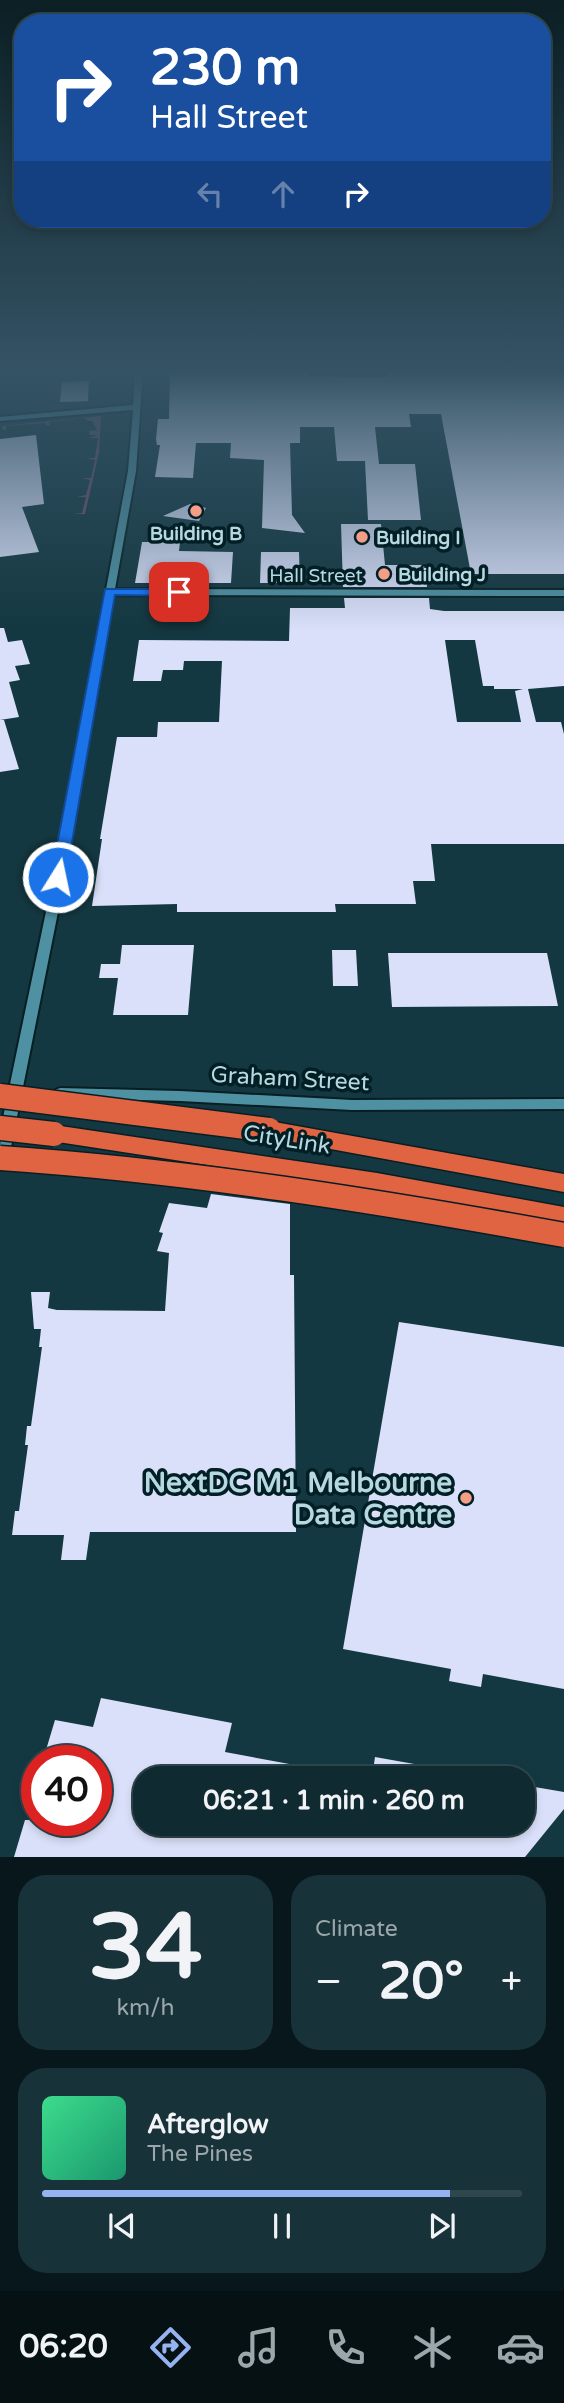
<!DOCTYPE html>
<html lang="en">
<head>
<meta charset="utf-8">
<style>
  :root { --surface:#0f2a31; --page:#183239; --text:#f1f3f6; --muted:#9ba7ab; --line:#2f464d; --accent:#95b2f1 }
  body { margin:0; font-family:"Varela Round",sans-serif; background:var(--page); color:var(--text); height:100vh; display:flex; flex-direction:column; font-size:26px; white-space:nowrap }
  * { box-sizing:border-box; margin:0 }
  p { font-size:23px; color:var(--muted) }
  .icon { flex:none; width:38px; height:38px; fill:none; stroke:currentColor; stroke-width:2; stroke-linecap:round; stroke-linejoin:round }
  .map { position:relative; height:1857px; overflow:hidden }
  .panel { display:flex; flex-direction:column; gap:18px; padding:18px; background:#08171b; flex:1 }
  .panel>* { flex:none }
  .top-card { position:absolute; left:14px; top:14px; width:537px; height:214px; border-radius:28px; box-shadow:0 4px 10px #0003,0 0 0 2px var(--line); background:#1a4fa0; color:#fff; overflow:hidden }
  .speed { position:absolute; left:21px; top:1745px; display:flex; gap:14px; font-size:35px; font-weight:700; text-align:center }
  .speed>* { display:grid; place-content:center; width:91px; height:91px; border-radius:50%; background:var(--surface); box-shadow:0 4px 10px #0003,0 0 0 2px var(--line); line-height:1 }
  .speed .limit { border:10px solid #d22; background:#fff; color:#111 }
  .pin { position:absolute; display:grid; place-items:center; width:60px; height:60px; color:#fff; margin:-30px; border-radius:14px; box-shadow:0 4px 10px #0006 }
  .me { position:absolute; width:77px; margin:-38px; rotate:10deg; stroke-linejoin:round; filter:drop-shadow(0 0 5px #0008) }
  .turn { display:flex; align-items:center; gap:24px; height:147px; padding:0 21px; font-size:32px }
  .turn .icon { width:91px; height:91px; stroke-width:2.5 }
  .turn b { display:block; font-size:49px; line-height:60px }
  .lanes { display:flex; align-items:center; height:66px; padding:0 21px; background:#0003; justify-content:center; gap:35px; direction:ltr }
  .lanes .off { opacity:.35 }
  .big { font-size:52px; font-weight:800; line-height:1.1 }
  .panel .card { flex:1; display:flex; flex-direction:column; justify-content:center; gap:10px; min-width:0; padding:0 24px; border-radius:28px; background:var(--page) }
  .panel .dial { align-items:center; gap:0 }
  .dial b { font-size:91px; line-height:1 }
  .song { display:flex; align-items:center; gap:21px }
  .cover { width:84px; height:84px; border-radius:10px; background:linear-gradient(135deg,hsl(150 70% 55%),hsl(160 70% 35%)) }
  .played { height:7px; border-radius:4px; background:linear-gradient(90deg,var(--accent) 85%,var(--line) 85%) }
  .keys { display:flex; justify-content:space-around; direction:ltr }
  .heat { display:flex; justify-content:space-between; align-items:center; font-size:38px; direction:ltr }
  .panel .tiles { flex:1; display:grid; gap:18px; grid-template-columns:1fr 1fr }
  .card:last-child { grid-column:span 2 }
  .trip { position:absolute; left:133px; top:1766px; width:402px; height:70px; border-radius:28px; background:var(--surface); box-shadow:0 4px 10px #0003,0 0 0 2px var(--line); font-weight:800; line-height:70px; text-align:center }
  .dock { display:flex; height:112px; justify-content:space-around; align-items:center; background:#061114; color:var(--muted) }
  .dock .icon { width:49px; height:49px }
  .dock .current { color:var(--accent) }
  .dock b { font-size:32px; color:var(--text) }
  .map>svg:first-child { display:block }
  .green { fill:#724f69 }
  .building { fill:#dae0f9; fill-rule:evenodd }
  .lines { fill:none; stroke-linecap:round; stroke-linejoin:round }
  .minor-casing { stroke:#081e23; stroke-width:4 }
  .highway-casing { stroke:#081e23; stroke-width:3 }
  .minor { fill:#4d91a2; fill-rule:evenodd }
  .highway { fill:#e06342; fill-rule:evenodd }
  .highway-bridge-casing { stroke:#081e23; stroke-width:27; stroke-linecap:butt }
  .highway-bridge { stroke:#e06342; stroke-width:24 }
  .route { fill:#1a73e8; stroke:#114b97; stroke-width:2 }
  .poi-dot { fill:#f49e87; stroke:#021f25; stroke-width:2.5 }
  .labels { text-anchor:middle; stroke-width:7; stroke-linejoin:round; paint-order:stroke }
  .far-poi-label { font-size:19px; font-weight:bold; fill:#b7d8e1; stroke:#021f25; text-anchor:start }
  .far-street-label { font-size:19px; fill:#b7d8e1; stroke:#021f25 }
  .street-label { font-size:23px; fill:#b7d8e1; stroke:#021f25 }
  .near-poi-label { font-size:28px; font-weight:bold; fill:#b7d8e1; stroke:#021f25; text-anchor:end }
</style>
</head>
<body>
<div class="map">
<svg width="564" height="1857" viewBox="0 0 564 1857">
  <rect width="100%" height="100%" fill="#143841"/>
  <path class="green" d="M 101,416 L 99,452 L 85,514 L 73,514 L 82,513 L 86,497 L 77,497 L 86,495 L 90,480 L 82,478 L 91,478 L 95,460 L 86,458 L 95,458 L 98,438 L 89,438 L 98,435 L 90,435 L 89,431 L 97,430 L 92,421 L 87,421 L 85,418 L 49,422 L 50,425 L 47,426 L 45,423 L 6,426 L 6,430 L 3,430 L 2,426 Z"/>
  <path class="building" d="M 170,371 L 307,371 L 308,376 L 356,377 L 388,377 L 387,372 L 564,372 L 564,574 L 471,574 L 441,414 L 409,414 L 411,427 L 375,427 L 379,464 L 415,464 L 421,520 L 368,520 L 365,461 L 337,461 L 334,427 L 300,427 L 300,443 L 290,443 L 292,515 L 305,533 L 262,528 L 264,460 L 230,458 L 231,443 L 196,443 L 193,478 L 155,477 L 160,445 L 157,445 L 156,439 L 158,419 L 169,419 Z
    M 89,381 L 88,401 L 60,402 L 62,382 Z
    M 36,435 L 44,504 L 22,507 L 39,552 L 0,557 L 0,439 Z
    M 190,504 L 206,508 L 199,521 L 163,516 Z
    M 341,524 L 381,524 L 385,565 L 424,565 L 427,587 L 343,587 Z
    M 142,542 L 180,542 L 179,551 L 233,552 L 231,583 L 135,583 Z
    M 261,552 L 299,552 L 300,583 L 260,583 Z
    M 344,598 L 429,598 L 430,609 L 444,611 L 564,611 L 564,686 L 528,689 L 536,722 L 561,722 L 564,734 L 564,844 L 431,844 L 435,881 L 413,881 L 416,904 L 335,904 L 336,912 L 177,912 L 177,904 L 92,906 L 102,839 L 100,839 L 117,737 L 157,737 L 158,722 L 219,722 L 222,661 L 184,661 L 183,670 L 163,670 L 161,681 L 133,681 L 139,640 L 289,641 L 290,608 L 345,608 ZM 445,640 L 475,640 L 483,686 L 494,686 L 494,689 L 523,689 L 515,691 L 521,722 L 457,722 Z
    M 0,628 L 4,628 L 8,642 L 22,640 L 30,664 L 15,666 L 20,680 L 9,682 L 19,717 L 0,720 Z
    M 0,720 L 4,720 L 19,769 L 0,772 Z
    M 122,945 L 194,945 L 188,1015 L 113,1015 L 118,978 L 99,978 L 101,964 L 120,964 Z
    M 332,950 L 356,950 L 358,986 L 333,986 Z
    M 388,953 L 547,953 L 558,1006 L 392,1007 Z
    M 211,1194 L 290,1204 L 290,1275 L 294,1275 L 296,1532 L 90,1532 L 86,1560 L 61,1560 L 64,1535 L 12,1535 L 15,1511 L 19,1511 L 28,1445 L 25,1445 L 27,1426 L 31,1426 L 42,1347 L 39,1347 L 41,1329 L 34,1329 L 31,1292 L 50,1292 L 48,1308 L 57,1310 L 165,1311 L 169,1253 L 157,1251 L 163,1233 L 159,1232 L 169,1203 L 207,1208 Z
    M 399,1322 L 564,1347 L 564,1689 L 483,1674 L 481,1687 L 449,1681 L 451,1669 L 343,1649 Z
    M 101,1698 L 232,1723 L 225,1752 L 322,1770 L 321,1778 L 145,1778 L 145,1824 L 523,1824 L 523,1785 L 564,1792 L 564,1809 L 525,1857 L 14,1857 L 25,1820 L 96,1820 L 96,1760 L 43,1760 L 55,1720 L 93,1727 Z
    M 375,1757 L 448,1770 L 447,1778 L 372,1778 Z"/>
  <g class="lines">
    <g class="minor-casing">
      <path id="minor" d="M 135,371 L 143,371 L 136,471 L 115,589 L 564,590 L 564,596 L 114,595 L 60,902 L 8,1162 L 6,1166 L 1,1167 L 0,1132 L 48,902 L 128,471 L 133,410 L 0,421 L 0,417 L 133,405 Z
        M 60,1088 L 180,1091 L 352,1100 L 564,1099 L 564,1109 L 352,1110 L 180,1101 L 60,1098 L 55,1096 L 53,1093 L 55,1090 Z"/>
    </g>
    <g class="highway-casing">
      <path id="highway" d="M 269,1121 L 564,1174 L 564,1192 L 260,1136 L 257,1130 L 260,1124 Z
        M 54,1125 L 377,1173 L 564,1207 L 564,1227 L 377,1191 L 45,1140 L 42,1134 L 45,1128 Z"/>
    </g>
    <use href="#minor" class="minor"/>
    <use href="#highway" class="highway"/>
    <g class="highway-bridge-casing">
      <path id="highway-bridge" d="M 0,1096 L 269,1130
        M 0,1128 L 54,1134
        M 0,1158 C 190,1171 377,1201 564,1235"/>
    </g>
    <use href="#highway-bridge" class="highway-bridge"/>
  </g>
  <linearGradient id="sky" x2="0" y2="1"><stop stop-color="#0b1f24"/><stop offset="0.59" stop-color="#345365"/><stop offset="1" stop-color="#345365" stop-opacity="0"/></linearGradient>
  <rect width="564" height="631" fill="url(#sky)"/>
  <path class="route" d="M 105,589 L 179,589 L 185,592 L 179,596 L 115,595 L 66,877 L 58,882 L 51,877 Z"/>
  <g class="poi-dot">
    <circle cx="196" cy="511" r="7"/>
    <circle cx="362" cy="537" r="7"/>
    <circle cx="384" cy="574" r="7"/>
    <circle cx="466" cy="1498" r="7"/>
  </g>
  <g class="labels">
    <g class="far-poi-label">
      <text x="196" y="540" text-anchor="middle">Building B</text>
      <text x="376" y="544">Building I</text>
      <text x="398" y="581">Building J</text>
    </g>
    <g class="far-street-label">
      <text x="316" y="582">Hall Street</text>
    </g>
    <g class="street-label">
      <text transform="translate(290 1078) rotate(3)" y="8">Graham Street</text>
      <text transform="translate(287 1139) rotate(9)" y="8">CityLink</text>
    </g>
    <g class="near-poi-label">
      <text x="452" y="1492">NextDC M1 Melbourne<tspan x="452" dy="32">Data Centre</tspan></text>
    </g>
  </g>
</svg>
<div class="speed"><div class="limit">40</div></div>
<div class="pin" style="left:179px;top:592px;background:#d93025"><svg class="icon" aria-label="arrive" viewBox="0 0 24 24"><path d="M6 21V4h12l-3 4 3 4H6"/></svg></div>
<svg class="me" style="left:58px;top:877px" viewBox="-20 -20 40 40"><circle r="17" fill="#1a73e8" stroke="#fff" stroke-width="3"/><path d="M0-11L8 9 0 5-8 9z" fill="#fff"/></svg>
<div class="trip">06:21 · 1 min · 260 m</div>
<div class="top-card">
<div class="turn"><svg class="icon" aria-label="right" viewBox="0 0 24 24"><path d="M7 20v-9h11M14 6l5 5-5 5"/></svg><div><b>230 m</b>Hall Street</div></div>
<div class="lanes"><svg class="icon off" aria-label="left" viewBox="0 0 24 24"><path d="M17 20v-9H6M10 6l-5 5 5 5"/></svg><svg class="icon off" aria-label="ahead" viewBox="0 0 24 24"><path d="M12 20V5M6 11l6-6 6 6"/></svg><svg class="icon" aria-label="right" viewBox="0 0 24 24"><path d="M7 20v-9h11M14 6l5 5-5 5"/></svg></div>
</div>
</div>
<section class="panel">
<div class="tiles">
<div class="card dial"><b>34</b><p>km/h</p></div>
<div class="card"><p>Climate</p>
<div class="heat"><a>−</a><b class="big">20°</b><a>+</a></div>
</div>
<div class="card">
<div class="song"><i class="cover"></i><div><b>Afterglow</b><p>The Pines</p></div></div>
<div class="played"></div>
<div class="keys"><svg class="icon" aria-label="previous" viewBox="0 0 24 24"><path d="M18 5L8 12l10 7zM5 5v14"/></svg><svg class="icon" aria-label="pause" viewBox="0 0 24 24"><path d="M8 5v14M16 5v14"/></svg><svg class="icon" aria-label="next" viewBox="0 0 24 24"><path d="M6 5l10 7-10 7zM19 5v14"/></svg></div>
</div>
</div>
</section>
<nav class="dock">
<b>06:20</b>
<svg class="icon current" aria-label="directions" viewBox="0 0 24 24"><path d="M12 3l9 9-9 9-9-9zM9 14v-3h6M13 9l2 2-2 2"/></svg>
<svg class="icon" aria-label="music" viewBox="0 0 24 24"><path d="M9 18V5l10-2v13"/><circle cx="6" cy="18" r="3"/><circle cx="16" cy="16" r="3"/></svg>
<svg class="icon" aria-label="phone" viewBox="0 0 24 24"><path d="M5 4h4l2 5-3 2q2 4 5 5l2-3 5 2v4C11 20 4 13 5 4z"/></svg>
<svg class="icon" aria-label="climate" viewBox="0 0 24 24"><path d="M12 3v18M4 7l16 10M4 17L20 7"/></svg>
<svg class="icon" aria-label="car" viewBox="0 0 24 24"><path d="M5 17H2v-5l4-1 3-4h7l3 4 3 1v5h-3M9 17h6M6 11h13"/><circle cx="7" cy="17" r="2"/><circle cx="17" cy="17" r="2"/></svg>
</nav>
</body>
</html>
